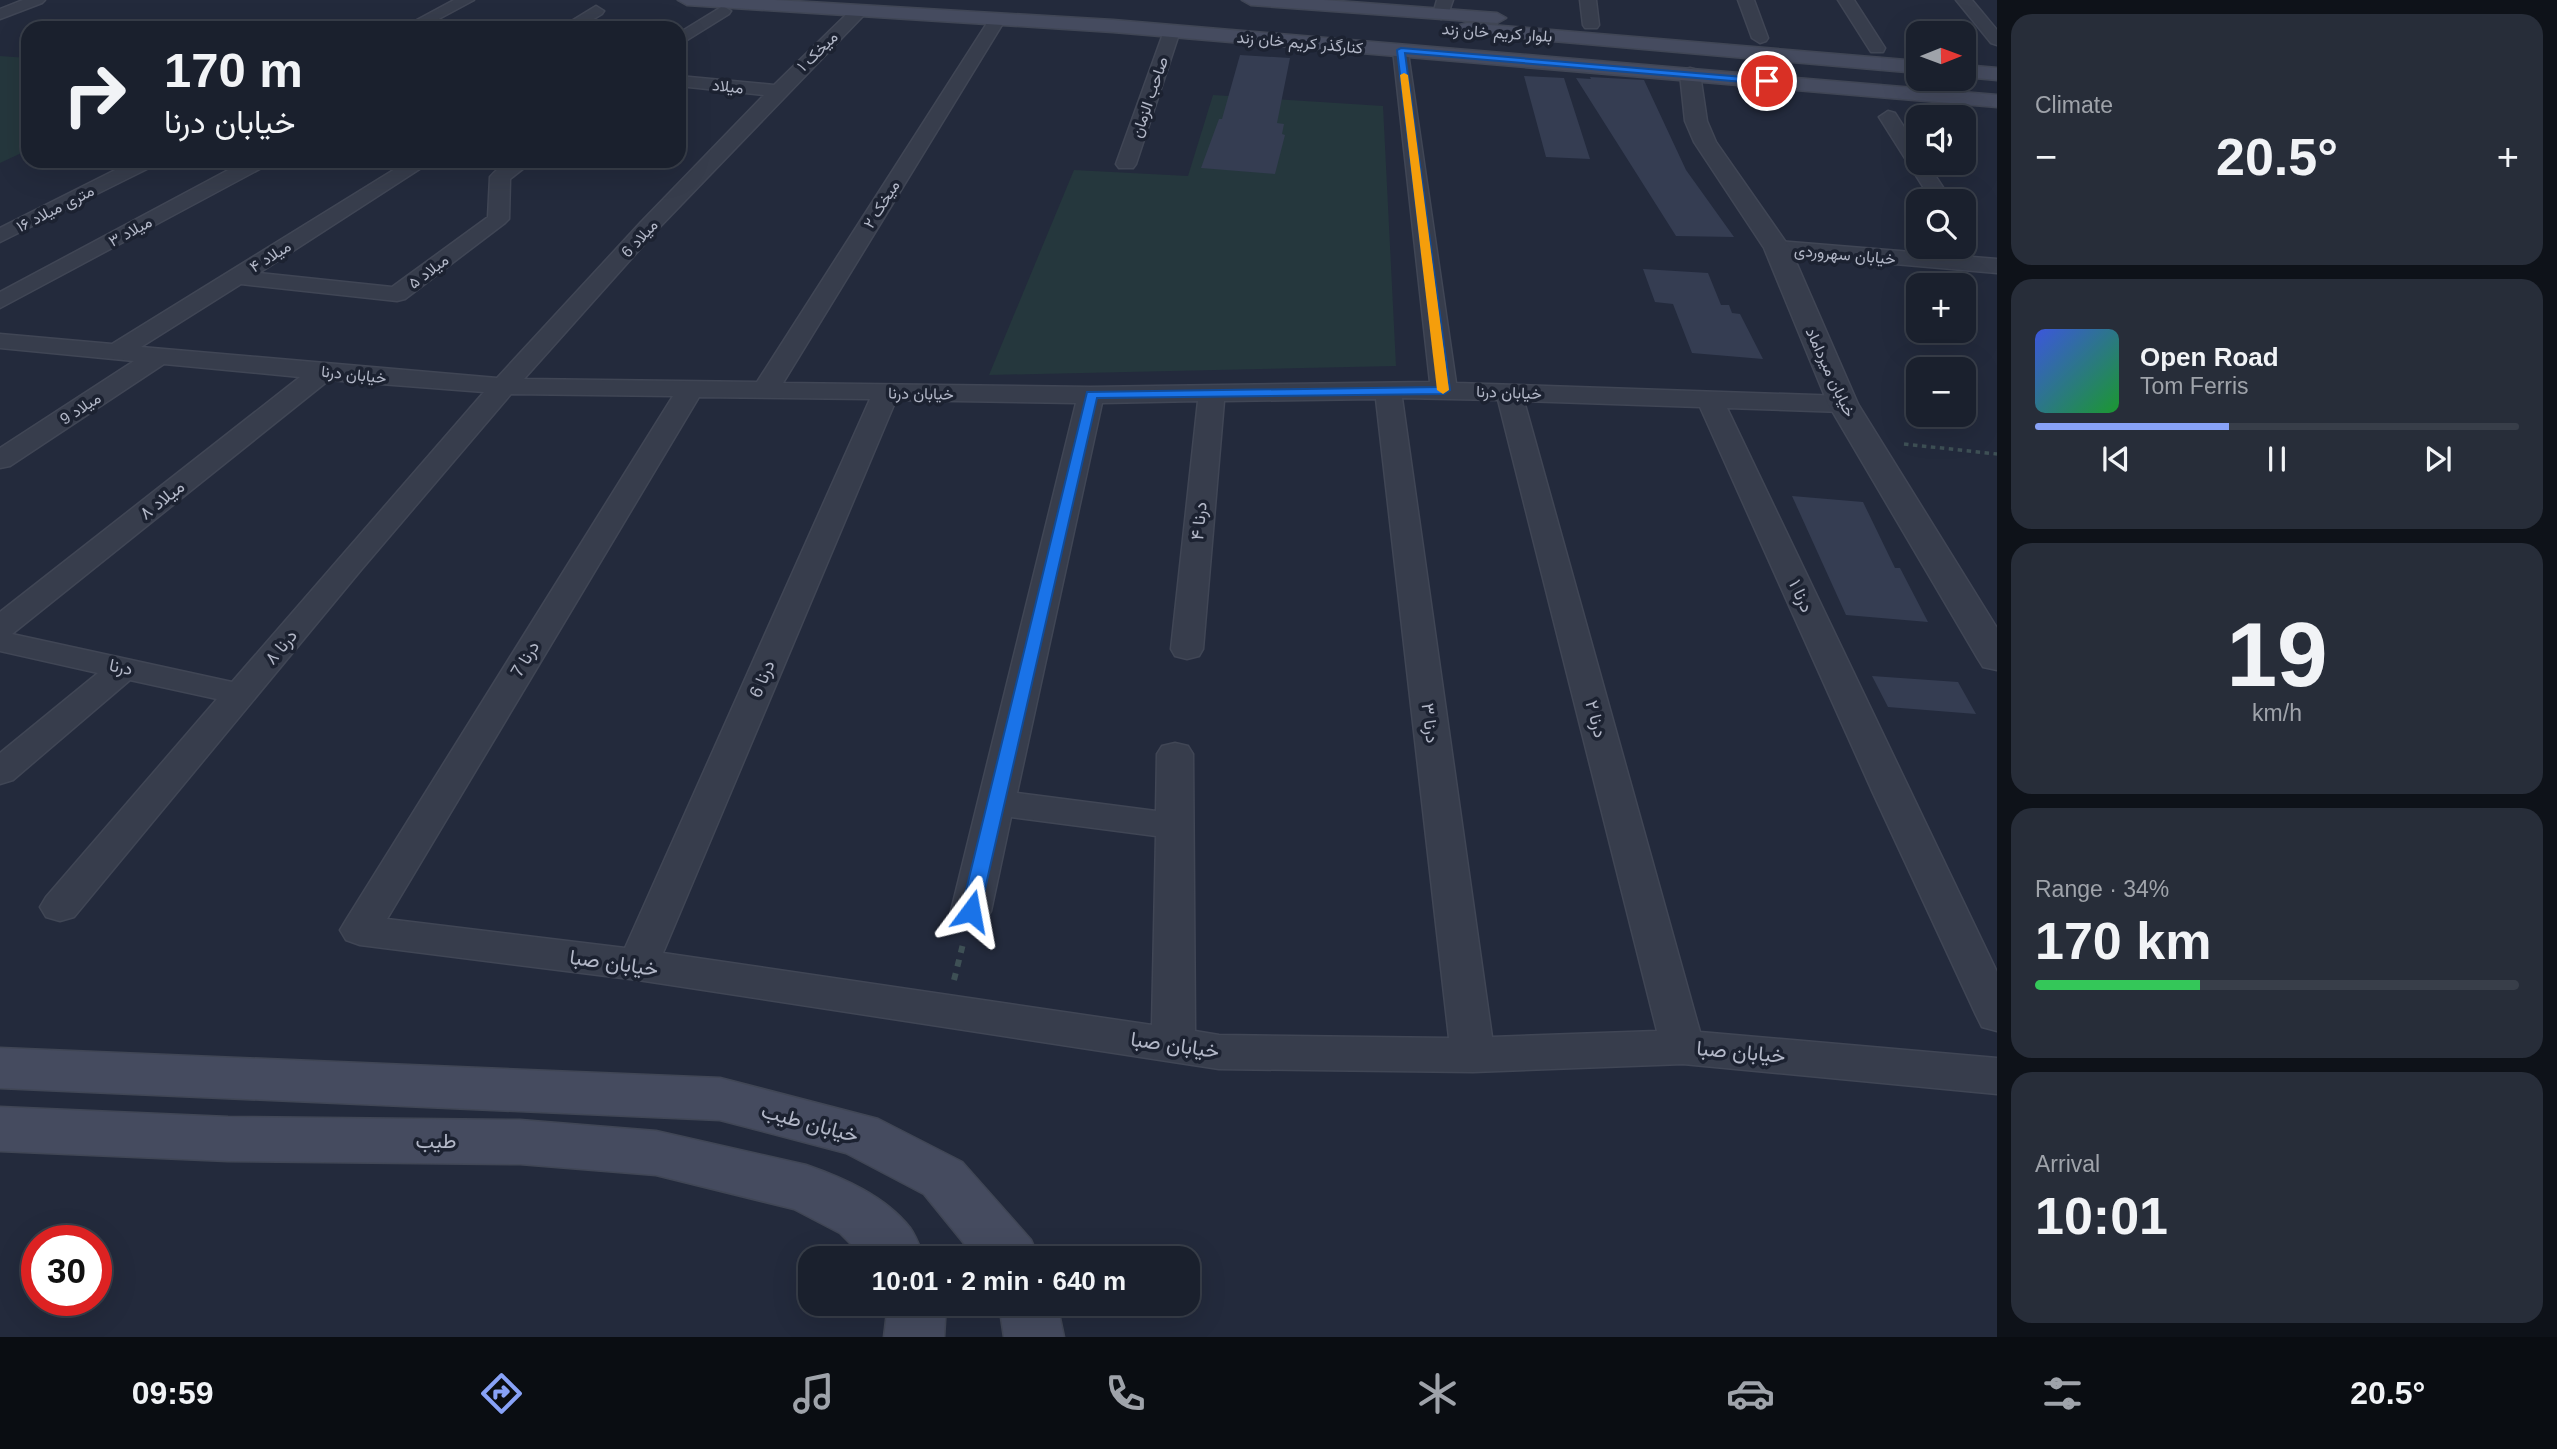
<!DOCTYPE html>
<html lang="en">
<head>
<meta charset="utf-8">
<style>
  :root { --surface:#1a202d; --page:#272d39; --text:#f1f3f6; --muted:#9fa3aa; --line:#383e49; --accent:#88a2f7 }
  body { margin:0; font-family:Helvetica,Vazirmatn,sans-serif; background:var(--page); color:var(--text); height:100vh; display:flex; flex-direction:column; font-size:26px; white-space:nowrap }
  * { box-sizing:border-box; margin:0 }
  p { font-size:23px; color:var(--muted) }
  .icon { flex:none; width:38px; height:38px; fill:none; stroke:currentColor; stroke-width:2; stroke-linecap:round; stroke-linejoin:round }
  .map { position:relative; flex:1; overflow:hidden }
  .details { display:flex; flex-direction:column; gap:14px; padding:14px; background:#0e1219; width:560px }
  .details>* { flex:none }
  .guide { position:absolute; left:21px; top:21px; width:665px; height:147px; border-radius:21px; box-shadow:0 7px 28px #0002,0 0 0 2px var(--line); background:#1a202d; color:var(--text); overflow:hidden }
  .needle { width:46px; rotate:89deg }
  .tools { position:absolute; left:1906px; top:21px; display:grid; gap:14px }
  .tools a { display:grid; place-items:center; width:70px; height:70px; border-radius:14px; background:var(--surface); box-shadow:0 7px 28px #0002,0 0 0 2px var(--line); font-size:35px }
  .speed { position:absolute; left:21px; top:1225px; display:flex; gap:14px; font-size:35px; font-weight:700; text-align:center }
  .speed>* { display:grid; place-content:center; width:91px; height:91px; border-radius:50%; background:var(--surface); box-shadow:0 7px 28px #0002,0 0 0 2px var(--line); line-height:1 }
  .speed .limit { border:10px solid #d22; background:#fff; color:#111 }
  .pin { position:absolute; display:grid; place-items:center; width:60px; height:60px; color:#fff; margin:-30px; border:4px solid #fff; border-radius:50%; box-shadow:0 2px 7px #0007 }
  .me { position:absolute; width:77px; margin:-38px; rotate:13deg; stroke-linejoin:round; filter:drop-shadow(0 0 5px #0008) }
  .turn { display:flex; align-items:center; gap:24px; height:147px; padding:0 28px; font-size:32px }
  .turn .icon { width:91px; height:91px; stroke-width:2.5 }
  .turn b { display:block; font-size:49px; line-height:60px }
  .big { font-size:52px; font-weight:700; line-height:1.1 }
  .details .card { flex:1; display:flex; flex-direction:column; justify-content:center; gap:10px; min-width:0; padding:0 24px; border-radius:21px; background:var(--page) }
  .details .dial { align-items:center; gap:0 }
  .dial b { font-size:91px; line-height:1 }
  .song { display:flex; align-items:center; gap:21px }
  .cover { width:84px; height:84px; border-radius:10px; background:linear-gradient(135deg,hsl(230 70% 55%),hsl(130 70% 35%)) }
  .played { height:7px; border-radius:4px; background:linear-gradient(90deg,var(--accent) 40%,var(--line) 40%) }
  .keys { display:flex; justify-content:space-around; direction:ltr }
  .heat { display:flex; justify-content:space-between; align-items:center; font-size:38px; direction:ltr }
  .charge { height:10px; border-radius:5px; background:linear-gradient(90deg,#34c759 34%,var(--line) 0) }
  .trip { position:absolute; left:798px; top:1246px; width:402px; height:70px; border-radius:21px; background:var(--surface); box-shadow:0 7px 28px #0002,0 0 0 2px var(--line); font-weight:700; line-height:70px; text-align:center }
  .dock { display:flex; height:112px; justify-content:space-around; align-items:center; background:#0a0d12; color:var(--muted) }
  .dock .icon { width:49px; height:49px }
  .dock .on { color:var(--accent) }
  .dock b { font-size:32px; color:var(--text) }
  main { display:flex; flex:1; min-height:0 }
  .map>svg:first-child { display:block }
  .green { fill:#25373d }
  .building { fill:#353d52 }
  .lines { fill:none; stroke-linecap:round; stroke-linejoin:round }
  .minor-casing { stroke:#404655; stroke-width:3 }
  .tertiary-casing { stroke:#404655; stroke-width:3 }
  .secondary-casing { stroke:#404655; stroke-width:3 }
  .path-far1 { stroke:#3e5055; stroke-width:3.5; stroke-dasharray:4.5 4.5; stroke-linecap:butt }
  .path { stroke:#3e5055; stroke-width:6; stroke-dasharray:7 7; stroke-linecap:butt }
  .minor { fill:#373d4c; fill-rule:evenodd }
  .tertiary { fill:#373d4c; fill-rule:evenodd }
  .secondary { fill:#454b5f; fill-rule:evenodd }
  .route { fill:#1a73e8; stroke:#114b97; stroke-width:2 }
  .slow { fill:#f59e0b }
  .labels { text-anchor:middle; stroke-width:7; stroke-linejoin:round; paint-order:stroke }
  .far-street-label { font-size:16px; fill:#b3b8c8; stroke:#1c2231 }
  .street-label { font-size:18px; fill:#b3b8c8; stroke:#1c2231 }
  .near-street-label { font-size:21px; fill:#b3b8c8; stroke:#1c2231 }
</style>
</head>
<body>
<main>
<div class="map">
<svg width="1997" height="1337" viewBox="0 0 1997 1337">
  <rect width="100%" height="100%" fill="#232a3c"/>
  <path class="green" d="M 0,56 L 28,58 L 28,150 L 0,163 Z
    M 1213,95 L 1383,106 L 1396,366 L 989,375 L 1074,170 L 1188,176 Z"/>
  <path class="building" d="M 1240,55 L 1290,58 L 1277,123 L 1284,124 L 1282,134 L 1285,135 L 1275,174 L 1201,168 L 1219,119 L 1222,119 Z
    M 1524,76 L 1564,78 L 1590,159 L 1546,157 Z
    M 1590,77 L 1644,80 L 1686,170 L 1734,237 L 1676,236 L 1576,78 L 1591,79 Z
    M 1643,269 L 1708,273 L 1721,305 L 1729,305 L 1732,313 L 1740,314 L 1763,359 L 1692,353 L 1673,304 L 1655,302 Z
    M 1792,496 L 1863,502 L 1895,568 L 1900,568 L 1928,622 L 1846,615 Z
    M 1872,676 L 1958,682 L 1976,714 L 1888,707 Z"/>
  <g class="lines">
    <g class="minor-casing">
      <path id="minor" d="M 23,0 L 45,0 L 42,3 L 0,19 L 0,9 Z
        M 454,0 L 474,0 L 422,28 L 402,28 Z
        M 1437,0 L 1453,0 L 1447,17 L 1441,19 L 1433,14 Z
        M 1580,0 L 1596,0 L 1599,25 L 1597,28 L 1585,28 L 1583,25 Z
        M 1738,0 L 1754,0 L 1768,38 L 1766,41 L 1760,43 L 1752,38 Z
        M 1838,0 L 1854,0 L 1885,48 L 1883,52 L 1871,52 Z
        M 1956,0 L 1972,0 L 1997,30 L 1997,45 L 1991,43 Z
        M 596,6 L 604,11 L 602,14 L 579,28 L 560,28 Z
        M 723,6 L 731,11 L 729,14 L 679,45 L 679,33 Z
        M 858,7 L 866,12 L 864,15 L 656,231 L 524,379 L 757,382 L 989,20 L 997,15 L 1005,20 L 783,383 L 1091,387 L 1430,382 L 1393,50 L 1395,46 L 1407,46 L 1456,383 L 1843,396 L 1852,398 L 1856,404 L 1852,410 L 1843,412 L 1727,408 L 1997,972 L 1997,1031 L 1982,1027 L 1976,1015 L 1873,793 L 1700,407 L 1524,401 L 1700,1032 L 1997,1058 L 1997,1094 L 1683,1064 L 1473,1072 L 1219,1069 L 638,980 L 360,945 L 346,940 L 340,930 L 346,920 L 673,396 L 511,394 L 361,570 L 74,917 L 60,921 L 46,917 L 40,907 L 46,897 L 217,699 L 130,680 L 13,780 L 0,784 L 0,753 L 98,673 L 0,651 L 0,612 L 300,377 L 164,364 L 10,466 L 0,468 L 0,448 L 134,361 L 0,348 L 0,334 L 112,344 L 408,161 L 432,161 L 259,273 L 392,287 L 488,217 L 490,177 C 502,162 515,161 533,161 L 510,179 L 509,219 L 505,223 L 405,299 L 397,301 L 241,284 L 141,347 L 497,378 L 641,222 L 764,95 L 679,86 L 679,76 L 774,85 L 852,9 ZM 329,380 L 484,392 L 232,682 L 12,634 ZM 699,397 L 870,399 L 625,948 L 387,919 ZM 1402,398 L 1498,400 L 1657,1031 L 1492,1037 ZM 1376,399 L 1449,1038 L 1219,1035 L 1195,1031 L 1193,754 L 1188,746 L 1175,743 L 1162,746 L 1157,754 L 1156,811 L 1017,793 L 1102,403 L 1198,401 L 1171,649 L 1175,656 L 1187,659 L 1199,656 L 1203,649 L 1224,401 ZM 896,400 L 1076,403 L 951,911 L 957,921 L 971,925 L 985,921 L 991,911 L 1011,817 L 1156,836 L 1152,1025 L 663,953 Z
        M 1172,26 L 1180,31 L 1136,164 L 1133,168 L 1119,168 L 1116,164 L 1164,31 Z
        M 1888,111 L 1895,113 L 1918,149 L 1918,163 L 1927,163 L 1952,201 L 1932,201 L 1879,117 Z
        M 133,161 L 158,161 L 155,165 L 0,242 L 0,228 Z
        M 245,161 L 270,161 L 267,165 L 0,308 L 0,292 Z
        M 1777,241 L 1997,259 L 1997,273 L 1769,253 L 1766,248 L 1769,243 Z"/>
    </g>
    <g class="tertiary-casing">
      <path id="tertiary" d="M 1690,68 L 1697,70 L 1700,74 L 1707,121 L 1716,142 L 1790,248 L 1858,404 L 1997,628 L 1997,670 L 1983,667 L 1978,659 L 1828,404 L 1764,248 L 1694,142 L 1685,121 L 1680,74 L 1683,70 Z"/>
    </g>
    <g class="secondary-casing">
      <path id="secondary" d="M 678,0 L 775,0 L 1113,20 L 1997,95 L 1997,107 L 1113,32 L 687,5 Z
        M 1242,0 L 1324,0 L 1497,13 L 1506,18 L 1497,23 L 1251,5 Z
        M 1467,23 L 1918,61 L 1918,73 L 1460,33 L 1458,29 L 1460,25 Z
        M 1964,65 L 1997,68 L 1997,80 L 1964,77 Z
        M 0,1048 L 720,1078 L 878,1119 L 962,1162 L 1031,1240 L 1039,1258 L 976,1258 L 924,1194 L 846,1153 L 720,1120 L 0,1088 Z
        M 0,1107 L 228,1117 L 520,1120 L 656,1131 L 806,1165 C 843,1178 885,1196 910,1228 C 916,1236 920,1248 924,1258 L 865,1258 L 840,1233 L 794,1209 L 656,1175 L 520,1164 L 228,1161 L 0,1151 Z
        M 888,1304 L 946,1304 L 944,1337 L 884,1337 Z
        M 999,1304 L 1057,1304 L 1064,1337 L 1004,1337 Z"/>
    </g>
    <path class="path-far1" d="M 1904,444 L 1997,454"/>
    <path class="path" d="M 954,980 L 964,940"/>
    <use href="#minor" class="minor"/>
    <use href="#tertiary" class="tertiary"/>
    <use href="#secondary" class="secondary"/>
  </g>
  <path class="route" d="M 1401,48 L 1767,79 L 1771,81 L 1767,84 L 1405,53 L 1450,390 L 1444,394 L 1097,398 L 980,911 L 977,916 L 964,916 L 961,911 L 1087,392 L 1438,387 L 1397,50 Z"/>
  <path class="slow" d="M 1404,73 L 1408,75 L 1449,390 L 1443,394 L 1437,390 L 1400,75 Z"/>
  <g class="labels">
    <g class="far-street-label">
      <text transform="translate(1497 32) rotate(4)" y="6">بلوار کریم خان زند</text>
      <text transform="translate(1300 42) rotate(5)" y="6">کنارگذر کریم خان زند</text>
      <text transform="translate(817 51) rotate(-44)" y="6">میخک ۱</text>
      <text transform="translate(728 86) rotate(6)" y="6">میلاد</text>
      <text transform="translate(1149 97) rotate(-71)" y="6">صاحب الزمان</text>
      <text transform="translate(881 204) rotate(-58)" y="6">میخک ۲</text>
      <text transform="translate(55 208) rotate(-27)" y="6">۱۶ متری میلاد</text>
      <text transform="translate(130 231) rotate(-28)" y="6">میلاد ۳</text>
      <text transform="translate(639 238) rotate(-47)" y="6">میلاد 6</text>
      <text transform="translate(1845 254) rotate(5)" y="6">خیابان سهروردی</text>
      <text transform="translate(270 256) rotate(-32)" y="6">میلاد ۴</text>
      <text transform="translate(428 271) rotate(-37)" y="6">میلاد ۵</text>
      <text transform="translate(1831 372) rotate(65)" y="6">خیابان میرداماد</text>
      <text transform="translate(354 374) rotate(6)" y="6">خیابان درنا</text>
      <text transform="translate(1509 392) rotate(2)" y="6">خیابان درنا</text>
      <text transform="translate(921 393) rotate(1)" y="6">خیابان درنا</text>
      <text transform="translate(80 408) rotate(-33)" y="6">میلاد 9</text>
    </g>
    <g class="street-label">
      <text transform="translate(162 500) rotate(-38)" y="6">میلاد ۸</text>
      <text transform="translate(1199 521) rotate(-84)" y="6">درنا ۴</text>
      <text transform="translate(1801 596) rotate(65)" y="6">درنا ۱</text>
      <text transform="translate(281 647) rotate(-50)" y="6">درنا ۸</text>
      <text transform="translate(525 659) rotate(-59)" y="6">درنا 7</text>
      <text transform="translate(121 667) rotate(12)" y="6">درنا</text>
      <text transform="translate(762 679) rotate(-67)" y="6">درنا 6</text>
      <text transform="translate(1596 719) rotate(75)" y="6">درنا ۲</text>
      <text transform="translate(1430 723) rotate(83)" y="6">درنا ۳</text>
    </g>
    <g class="near-street-label">
      <text transform="translate(614 963) rotate(8)" y="7">خیابان صبا</text>
      <text transform="translate(1175 1045) rotate(8)" y="7">خیابان صبا</text>
      <text transform="translate(1741 1052) rotate(5)" y="7">خیابان صبا</text>
      <text transform="translate(810 1123) rotate(15)" y="7">خیابان طیب</text>
      <text x="436" y="1148">طیب</text>
    </g>
  </g>
</svg>
<div class="tools">
<a><svg class="needle" viewBox="-14 -14 28 28"><path d="M0-13l5 13h-10z" fill="#e53935"/><path d="M0 13l5-13h-10z" fill="#9fa3aa"/></svg></a>
<a><svg class="icon" aria-label="sound" viewBox="0 0 24 24"><path d="M4 9h4l5-4v14l-5-4H4zM17 9q2 3 0 6"/></svg></a>
<a><svg class="icon" aria-label="search" viewBox="0 0 24 24"><circle cx="10" cy="10" r="6"/><path d="M15 15l6 6"/></svg></a>
<a>+</a>
<a>−</a>
</div>
<div class="speed"><div class="limit">30</div></div>
<div class="pin" style="left:1767px;top:81px;background:#d93025"><svg class="icon" aria-label="arrive" viewBox="0 0 24 24"><path d="M6 21V4h12l-3 4 3 4H6"/></svg></div>
<svg class="me" style="left:971px;top:911px" viewBox="-20 -20 40 40"><path d="M0-17L14 15 0 8-14 15z" fill="#1a73e8" stroke="#fff" stroke-width="4"/></svg>
<div class="trip">10:01 · 2 min · 640 m</div>
<div class="guide">
<div class="turn"><svg class="icon" aria-label="right" viewBox="0 0 24 24"><path d="M7 20v-9h11M14 6l5 5-5 5"/></svg><div><b>170 m</b>خیابان درنا</div></div>
</div>
</div>
<section class="details">
<div class="card"><p>Climate</p>
<div class="heat"><a>−</a><b class="big">20.5°</b><a>+</a></div>
</div>
<div class="card">
<div class="song"><i class="cover"></i><div><b>Open Road</b><p>Tom Ferris</p></div></div>
<div class="played"></div>
<div class="keys"><svg class="icon" aria-label="previous" viewBox="0 0 24 24"><path d="M18 5L8 12l10 7zM5 5v14"/></svg><svg class="icon" aria-label="pause" viewBox="0 0 24 24"><path d="M8 5v14M16 5v14"/></svg><svg class="icon" aria-label="next" viewBox="0 0 24 24"><path d="M6 5l10 7-10 7zM19 5v14"/></svg></div>
</div>
<div class="card dial"><b>19</b><p>km/h</p></div>
<div class="card"><p>Range · 34%</p><b class="big">170 km</b><div class="charge"></div></div>
<div class="card"><p>Arrival</p><b class="big">10:01</b></div>
</section>
</main>
<nav class="dock">
<b>09:59</b>
<svg class="icon on" aria-label="directions" viewBox="0 0 24 24"><path d="M12 3l9 9-9 9-9-9zM9 14v-3h6M13 9l2 2-2 2"/></svg>
<svg class="icon" aria-label="music" viewBox="0 0 24 24"><path d="M9 18V5l10-2v13"/><circle cx="6" cy="18" r="3"/><circle cx="16" cy="16" r="3"/></svg>
<svg class="icon" aria-label="phone" viewBox="0 0 24 24"><path d="M5 4h4l2 5-3 2q2 4 5 5l2-3 5 2v4C11 20 4 13 5 4z"/></svg>
<svg class="icon" aria-label="climate" viewBox="0 0 24 24"><path d="M12 3v18M4 7l16 10M4 17L20 7"/></svg>
<svg class="icon" aria-label="car" viewBox="0 0 24 24"><path d="M5 17H2v-5l4-1 3-4h7l3 4 3 1v5h-3M9 17h6M6 11h13"/><circle cx="7" cy="17" r="2"/><circle cx="17" cy="17" r="2"/></svg>
<svg class="icon" aria-label="filters" viewBox="0 0 24 24"><path d="M4 7h16M4 17h16"/><circle cx="9" cy="7" r="2"/><circle cx="15" cy="17" r="2"/></svg>
<b>20.5°</b>
</nav>
</body>
</html>
